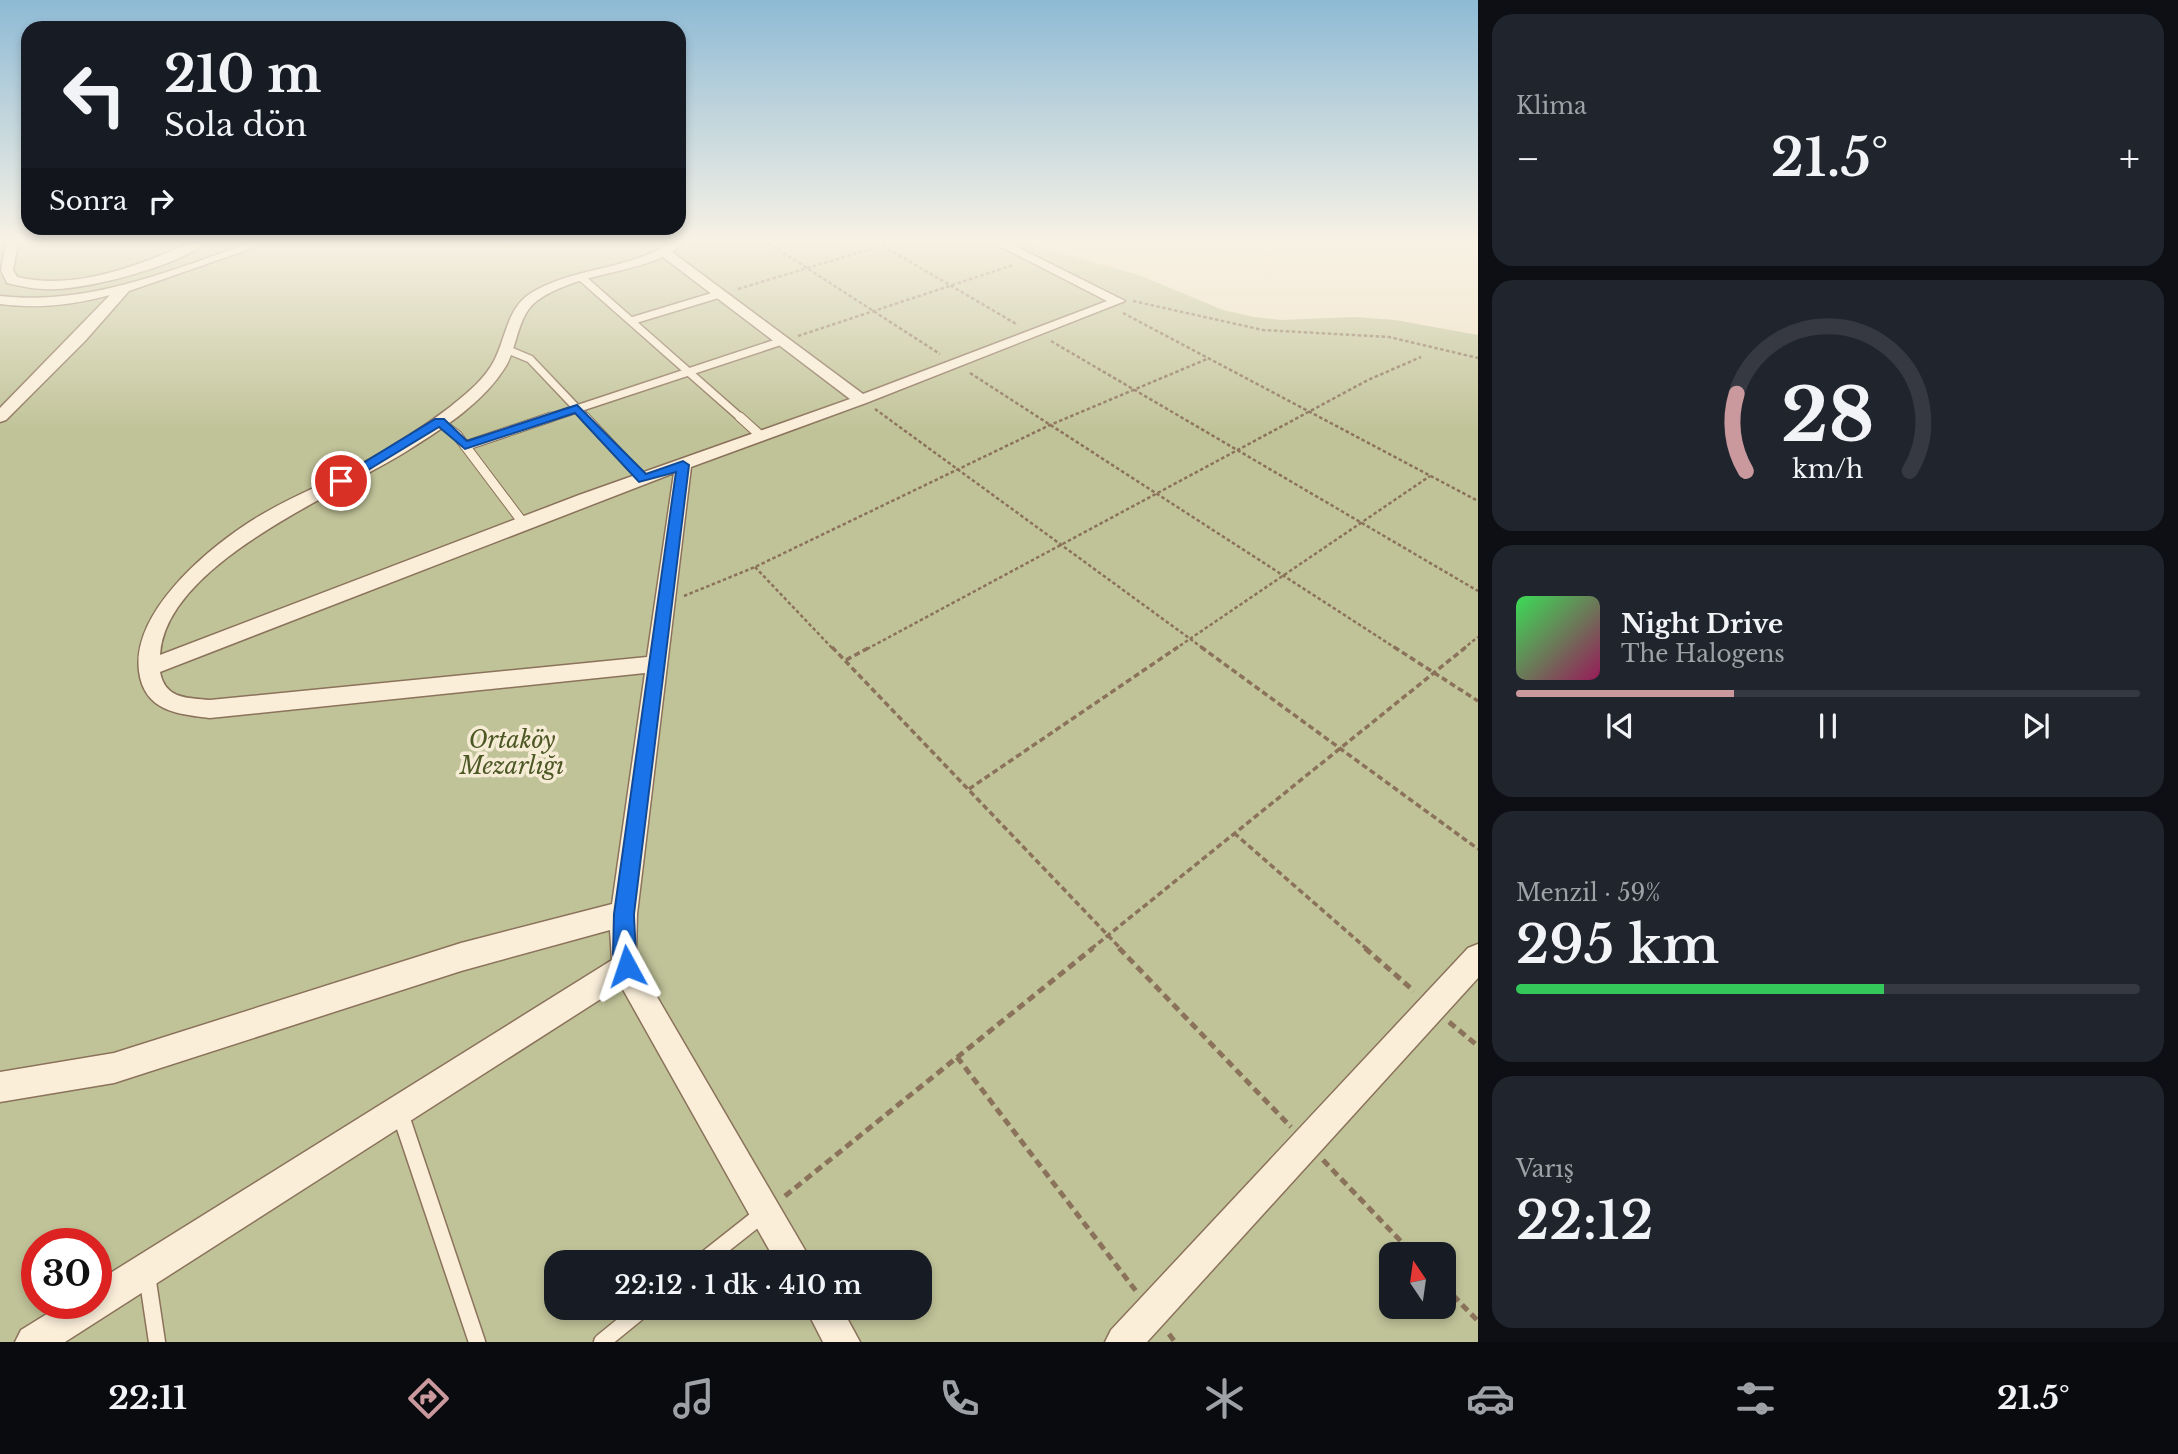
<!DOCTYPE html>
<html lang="tr">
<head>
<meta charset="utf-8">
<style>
  :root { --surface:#171b24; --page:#20242c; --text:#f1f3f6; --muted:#9ea1a6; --line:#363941; --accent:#ca999d }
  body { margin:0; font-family:"Libre Baskerville",serif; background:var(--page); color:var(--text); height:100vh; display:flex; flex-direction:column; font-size:26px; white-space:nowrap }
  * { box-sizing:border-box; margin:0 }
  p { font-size:23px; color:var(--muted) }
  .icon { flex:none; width:38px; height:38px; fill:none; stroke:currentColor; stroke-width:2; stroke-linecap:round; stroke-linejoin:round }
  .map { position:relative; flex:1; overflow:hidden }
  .sheet { display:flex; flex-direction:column; gap:14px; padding:14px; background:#0d0f14; width:700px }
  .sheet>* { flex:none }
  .top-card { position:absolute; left:21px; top:21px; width:665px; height:214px; border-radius:21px; box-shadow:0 4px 10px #0003; background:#171b24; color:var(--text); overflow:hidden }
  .needle { width:46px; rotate:347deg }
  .buttons { position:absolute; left:1379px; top:1242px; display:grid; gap:14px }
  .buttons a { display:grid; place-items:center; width:77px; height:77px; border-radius:14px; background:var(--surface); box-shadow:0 4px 10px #0003; font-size:35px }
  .speed { position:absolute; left:21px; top:1228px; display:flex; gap:14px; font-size:35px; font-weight:700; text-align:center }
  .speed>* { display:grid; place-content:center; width:91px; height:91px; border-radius:50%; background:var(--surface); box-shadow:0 4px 10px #0003; line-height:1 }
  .speed .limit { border:10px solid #d22; background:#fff; color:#111 }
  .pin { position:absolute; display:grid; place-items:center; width:60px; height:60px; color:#fff; margin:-30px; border:4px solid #fff; border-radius:50%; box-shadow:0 2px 7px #0007 }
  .me { position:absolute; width:77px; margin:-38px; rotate:355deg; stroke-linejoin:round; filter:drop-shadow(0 0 5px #0008) }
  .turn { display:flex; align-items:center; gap:24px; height:147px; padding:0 28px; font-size:32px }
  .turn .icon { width:91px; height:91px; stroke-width:2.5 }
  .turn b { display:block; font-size:49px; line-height:60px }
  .then { display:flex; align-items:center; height:66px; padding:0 28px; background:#0003; gap:14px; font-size:26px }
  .big { font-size:52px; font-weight:600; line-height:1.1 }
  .sheet .card { flex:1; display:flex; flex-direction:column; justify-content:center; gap:10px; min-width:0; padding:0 24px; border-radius:21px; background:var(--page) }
  .sheet .dial { align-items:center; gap:0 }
  .dial svg { height:182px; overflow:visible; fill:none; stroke:var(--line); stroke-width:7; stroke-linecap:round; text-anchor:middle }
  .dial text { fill:var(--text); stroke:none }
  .song { display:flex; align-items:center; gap:21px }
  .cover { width:84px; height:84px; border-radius:10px; background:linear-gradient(135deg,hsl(130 70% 55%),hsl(330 70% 35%)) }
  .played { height:7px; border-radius:4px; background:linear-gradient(90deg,var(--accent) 35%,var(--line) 35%) }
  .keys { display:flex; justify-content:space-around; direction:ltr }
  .heat { display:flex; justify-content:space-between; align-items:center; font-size:38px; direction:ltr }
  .charge { height:10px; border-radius:5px; background:linear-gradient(90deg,#34c759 59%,var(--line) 0) }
  .trip { position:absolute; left:544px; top:1250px; width:388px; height:70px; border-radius:21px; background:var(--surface); box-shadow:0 4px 10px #0003; font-weight:600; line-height:70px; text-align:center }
  .dock { display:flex; height:112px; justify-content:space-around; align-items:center; background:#090b0e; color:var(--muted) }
  .dock .icon { width:49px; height:49px }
  .dock .active { color:var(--accent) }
  .dock b { font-size:32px; color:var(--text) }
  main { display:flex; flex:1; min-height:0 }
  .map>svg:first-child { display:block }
  .cemetery { fill:#c0c398; fill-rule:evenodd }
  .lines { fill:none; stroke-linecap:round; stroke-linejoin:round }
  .service-far2-casing { stroke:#8b725b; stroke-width:10 }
  .service-far1-casing { stroke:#8b725b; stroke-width:11 }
  .service-casing { stroke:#8b725b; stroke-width:19 }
  .minor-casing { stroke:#8b725b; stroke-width:3 }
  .path-far2 { stroke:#8b725b; stroke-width:2.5; stroke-dasharray:3.5 2.5; stroke-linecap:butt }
  .path-far1 { stroke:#8b725b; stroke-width:3.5; stroke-dasharray:6 3.5; stroke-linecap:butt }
  .path { stroke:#8b725b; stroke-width:5; stroke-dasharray:8 5; stroke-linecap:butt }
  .service-far2 { stroke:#faeed9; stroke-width:7 }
  .service-far1 { stroke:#faeed9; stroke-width:9 }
  .service { stroke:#faeed9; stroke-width:16 }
  .minor { fill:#faeed9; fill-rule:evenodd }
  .route { fill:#1a73e8; stroke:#114b97; stroke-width:2 }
  .labels { text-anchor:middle; stroke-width:7; stroke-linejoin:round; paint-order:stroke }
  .park-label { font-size:23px; font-style:italic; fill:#4d5825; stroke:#f6ebd5 }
</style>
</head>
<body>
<main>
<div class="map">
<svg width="1478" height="1342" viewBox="0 0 1478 1342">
  <rect width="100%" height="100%" fill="#efe1c6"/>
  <path class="cemetery" d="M 0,243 L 1024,243 L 1139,275 L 1223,310 L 1254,317 L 1281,320 L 1354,317 L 1395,320 L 1478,335 L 1478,1342 L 0,1342 ZM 37,1244 L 96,1244 L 96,1304 L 37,1304 ZM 1391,1255 L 1444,1255 L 1444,1307 L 1391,1307 ZM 556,1262 L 920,1262 L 920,1307 L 556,1307 Z"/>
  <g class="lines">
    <g class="service-far2-casing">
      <path id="service-far2" d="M 582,278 L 742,419
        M 631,321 L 720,294
        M 506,349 L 530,359 L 587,419
        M 546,419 L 782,341"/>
    </g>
    <g class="service-far1-casing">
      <path id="service-far1" d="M 585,417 L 643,479
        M 740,417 L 761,436
        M 440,422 L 457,435 L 524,524
        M 465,446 L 551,417"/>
    </g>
    <g class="service-casing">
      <path id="service" d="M 400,1113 L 477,1342
        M 702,1262 L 764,1213
        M 147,1275 L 157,1342
        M 602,1342 L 645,1307"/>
    </g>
    <g class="minor-casing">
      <path id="minor" d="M 6,243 L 18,243 L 13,270 L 17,277 C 62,288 109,275 152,259 C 170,252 185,243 204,243 C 179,266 90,288 56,289 C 39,290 24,287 7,283 L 1,270 Z
        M 250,243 L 267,243 L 129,291 L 85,341 L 6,420 L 0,422 L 0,408 L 110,295 C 73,305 38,309 0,304 L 0,296 C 87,306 169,271 250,243 Z
        M 670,243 L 684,243 L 672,252 L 863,394 L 1107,301 L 994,243 L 1009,243 L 1125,301 L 866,403 L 691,467 L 637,914 L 636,954 L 646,978 L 812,1262 L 776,1262 L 621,986 L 65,1342 L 15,1342 L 21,1330 L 63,1304 L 96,1304 L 96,1282 L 612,960 L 610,930 L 461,971 L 114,1083 L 0,1102 L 0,1072 L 114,1053 L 461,943 L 612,904 L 645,673 L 210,718 C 177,714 144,711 139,671 C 132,613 204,552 248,523 C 281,501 321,486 356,467 C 389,449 420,430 450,407 C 466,394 484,380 494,361 C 506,338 507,308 531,293 C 574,267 629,270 670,243 ZM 663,257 L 850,399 L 579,495 L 160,655 C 165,562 342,493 410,449 C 445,427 484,402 506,366 C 518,345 517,315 538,300 C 574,275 624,274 663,257 ZM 674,473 L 647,657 L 210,700 C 187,698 165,699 160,672 Z
        M 1478,944 L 1478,978 L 1147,1342 L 1105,1342 L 1111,1330 L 1468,948 Z
        M 805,1307 L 841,1307 L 860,1342 L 823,1342 Z"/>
    </g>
    <path class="path-far2" d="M 768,243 L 940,354
      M 878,243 L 1018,325
      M 703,246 L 722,243
      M 738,289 L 890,243
      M 1133,301 L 1263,330 L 1389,337 L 1478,358
      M 1123,313 L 1478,501
      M 798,336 L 1013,265
      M 1051,341 L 1478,591
      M 970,373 L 1397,649
      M 875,409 L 1204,649
      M 755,567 L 833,649
      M 684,596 L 755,567 L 1050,425 L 1207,359
      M 867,649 L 1368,380 L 1421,357
      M 1175,649 L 1430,476
      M 1463,649 L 1478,637"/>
    <path class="path-far1" d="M 832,647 L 1121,949
      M 1201,647 L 1478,849
      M 1394,647 L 1478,701
      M 846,660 L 870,647
      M 969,789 L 1178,647
      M 1234,833 L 1367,949
      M 1091,949 L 1466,647"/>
    <path class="path" d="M 1119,948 L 1291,1127
      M 1365,948 L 1414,991
      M 1449,1022 L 1478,1046
      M 957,1057 L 1136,1291
      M 1323,1160 L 1414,1255
      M 785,1196 L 1093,948
      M 1444,1286 L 1478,1321
      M 1169,1334 L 1175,1342"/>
    <use href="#service-far2" class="service-far2"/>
    <use href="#service-far1" class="service-far1"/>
    <use href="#service" class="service"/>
    <use href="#minor" class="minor"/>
  </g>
  <linearGradient id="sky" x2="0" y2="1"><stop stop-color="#8ebad5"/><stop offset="0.56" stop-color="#f8f2e5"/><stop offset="1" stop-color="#f8f2e5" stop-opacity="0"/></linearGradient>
  <rect width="1478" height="431" fill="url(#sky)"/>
  <path class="route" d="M 577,405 L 646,474 L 683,461 L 689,465 L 634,914 C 634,927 638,965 634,974 L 627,977 L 620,974 L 613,954 L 614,914 L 676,472 L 639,482 L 575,413 L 465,449 L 439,427 L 345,484 L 334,481 L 435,419 L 444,419 L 467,441 Z"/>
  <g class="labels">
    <g class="park-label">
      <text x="512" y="748">Ortaköy<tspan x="512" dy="26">Mezarlığı</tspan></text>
    </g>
  </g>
</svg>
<div class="buttons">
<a><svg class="needle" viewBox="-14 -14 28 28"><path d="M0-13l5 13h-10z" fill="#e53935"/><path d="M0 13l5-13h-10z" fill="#9ea1a6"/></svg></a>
</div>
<div class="speed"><div class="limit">30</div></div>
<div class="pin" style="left:341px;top:481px;background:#d93025"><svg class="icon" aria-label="arrive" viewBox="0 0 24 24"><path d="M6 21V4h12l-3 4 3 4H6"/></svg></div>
<svg class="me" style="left:627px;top:966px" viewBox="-20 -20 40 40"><path d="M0-17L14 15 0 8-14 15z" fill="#1a73e8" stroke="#fff" stroke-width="4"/></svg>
<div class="trip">22:12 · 1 dk · 410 m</div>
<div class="top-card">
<div class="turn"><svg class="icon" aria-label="left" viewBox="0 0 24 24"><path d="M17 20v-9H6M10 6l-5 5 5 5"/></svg><div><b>210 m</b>Sola dön</div></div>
<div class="then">Sonra<svg class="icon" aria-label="right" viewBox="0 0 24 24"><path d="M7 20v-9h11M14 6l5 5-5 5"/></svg></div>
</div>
</div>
<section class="sheet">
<div class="card"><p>Klima</p>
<div class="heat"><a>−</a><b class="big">21.5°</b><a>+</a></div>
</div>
<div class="card dial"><svg viewBox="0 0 100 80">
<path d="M14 69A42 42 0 1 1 86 69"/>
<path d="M14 69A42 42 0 0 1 10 35" stroke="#ca999d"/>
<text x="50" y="56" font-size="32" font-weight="700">28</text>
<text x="50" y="72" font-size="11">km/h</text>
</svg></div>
<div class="card">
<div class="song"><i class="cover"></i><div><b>Night Drive</b><p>The Halogens</p></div></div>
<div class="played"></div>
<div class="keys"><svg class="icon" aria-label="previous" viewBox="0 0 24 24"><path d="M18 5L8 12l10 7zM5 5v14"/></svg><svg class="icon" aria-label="pause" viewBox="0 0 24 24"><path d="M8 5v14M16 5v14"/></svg><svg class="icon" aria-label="next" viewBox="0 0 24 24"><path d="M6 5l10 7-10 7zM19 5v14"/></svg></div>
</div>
<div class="card"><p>Menzil · 59%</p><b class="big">295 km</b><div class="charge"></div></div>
<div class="card"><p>Varış</p><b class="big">22:12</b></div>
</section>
</main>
<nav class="dock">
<b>22:11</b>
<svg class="icon active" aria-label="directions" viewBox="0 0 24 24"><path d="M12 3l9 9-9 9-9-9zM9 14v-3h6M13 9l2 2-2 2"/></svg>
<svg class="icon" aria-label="music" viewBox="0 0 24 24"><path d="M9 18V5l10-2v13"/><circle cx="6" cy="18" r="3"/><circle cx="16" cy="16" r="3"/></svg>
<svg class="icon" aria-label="phone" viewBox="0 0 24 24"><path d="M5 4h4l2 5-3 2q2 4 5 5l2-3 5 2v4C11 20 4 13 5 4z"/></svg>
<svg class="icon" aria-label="climate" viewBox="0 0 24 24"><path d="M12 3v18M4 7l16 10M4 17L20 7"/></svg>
<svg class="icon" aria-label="car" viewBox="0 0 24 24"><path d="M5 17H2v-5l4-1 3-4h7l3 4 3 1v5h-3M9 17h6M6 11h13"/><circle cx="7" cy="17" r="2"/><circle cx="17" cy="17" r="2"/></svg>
<svg class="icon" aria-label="filters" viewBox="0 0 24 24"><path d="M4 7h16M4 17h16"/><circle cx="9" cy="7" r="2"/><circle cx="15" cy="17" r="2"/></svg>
<b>21.5°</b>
</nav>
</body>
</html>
